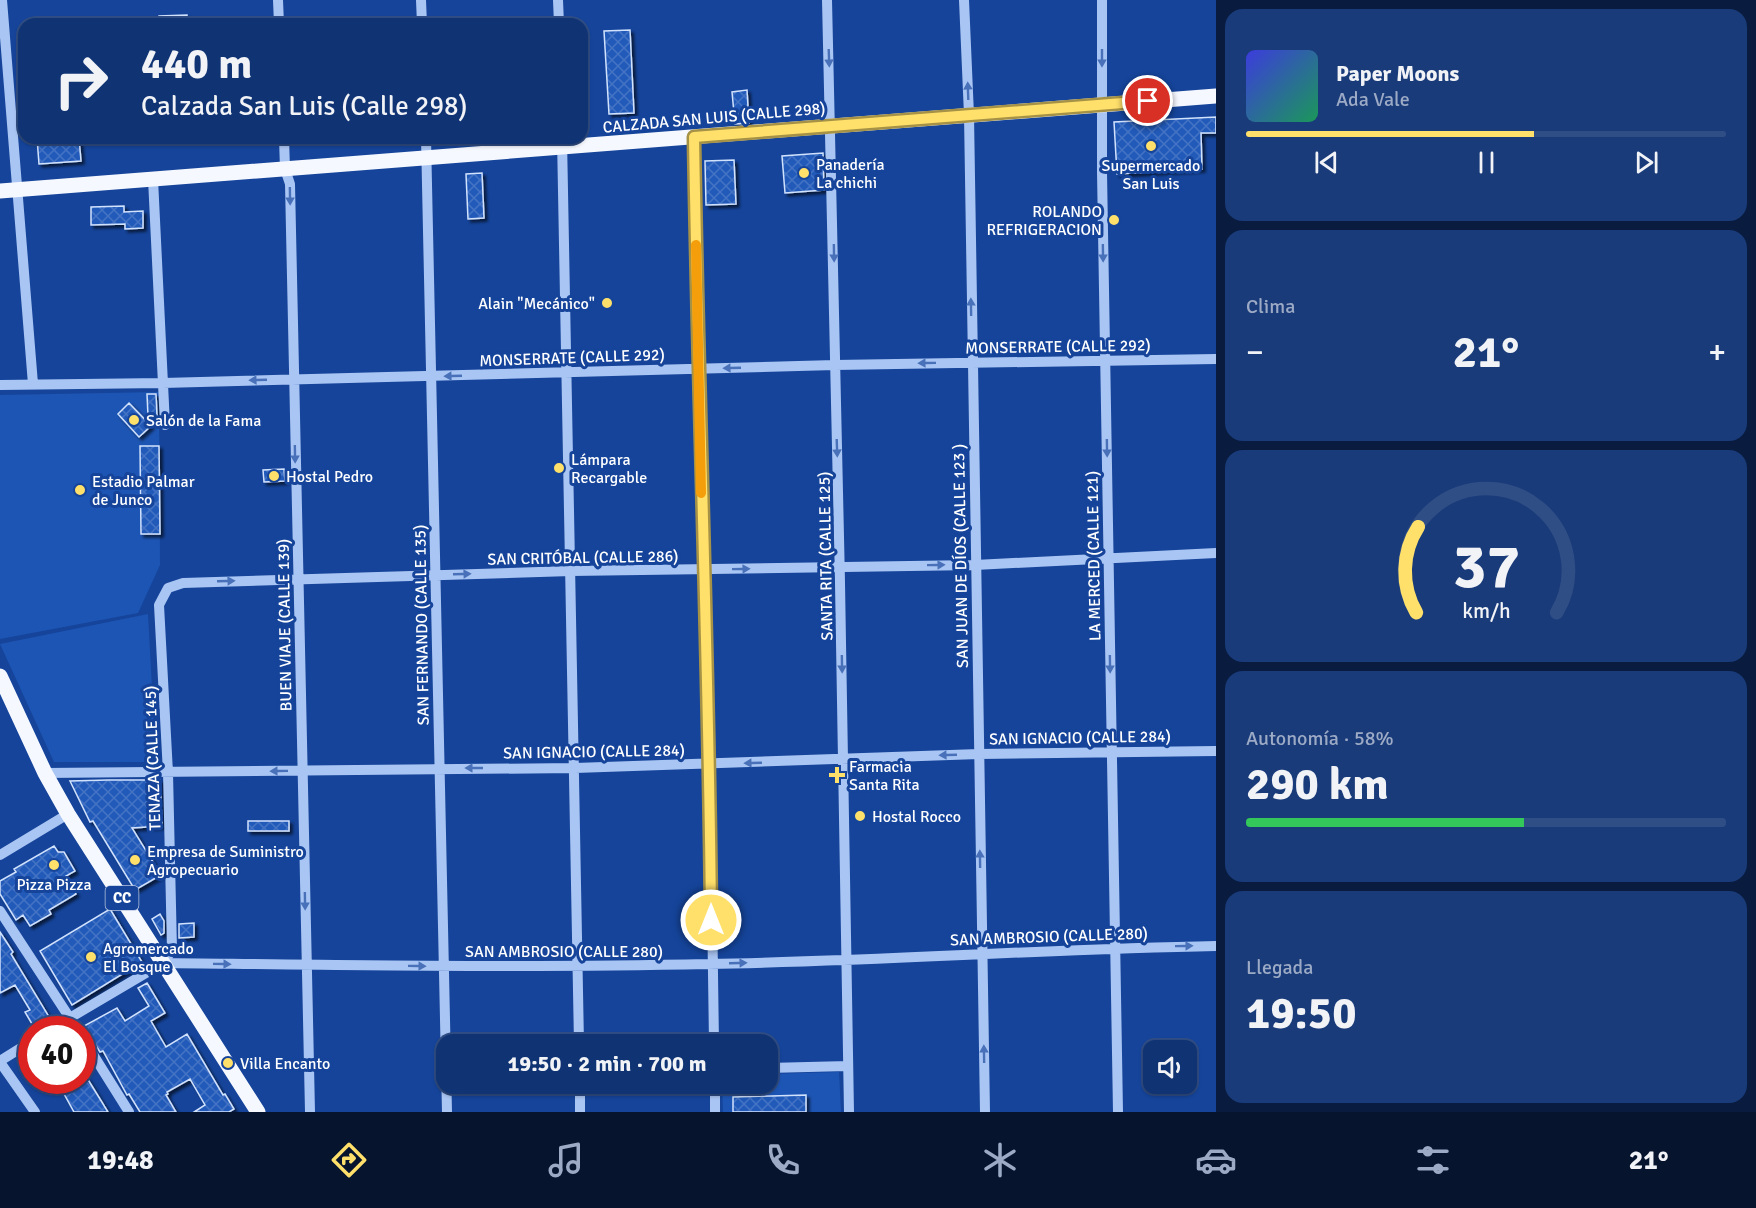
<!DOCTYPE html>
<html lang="es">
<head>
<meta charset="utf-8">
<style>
  :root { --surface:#103374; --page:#193b79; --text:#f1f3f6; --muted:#9caac5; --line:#304e86; --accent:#ffe06b }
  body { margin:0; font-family:Signika,sans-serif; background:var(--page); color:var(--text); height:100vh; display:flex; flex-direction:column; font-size:22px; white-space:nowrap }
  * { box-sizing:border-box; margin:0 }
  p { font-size:20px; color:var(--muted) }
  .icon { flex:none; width:33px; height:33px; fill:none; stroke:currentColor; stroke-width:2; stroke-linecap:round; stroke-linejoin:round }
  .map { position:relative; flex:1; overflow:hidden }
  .sheet { display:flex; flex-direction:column; gap:9px; padding:9px; background:#091c40; width:540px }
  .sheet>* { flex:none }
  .top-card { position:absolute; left:18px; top:18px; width:570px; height:126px; border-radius:18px; box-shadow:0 2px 4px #0004,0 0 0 2px var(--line); background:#103374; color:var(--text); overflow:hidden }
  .fabs { position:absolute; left:1143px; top:1040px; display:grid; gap:12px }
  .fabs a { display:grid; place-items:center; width:54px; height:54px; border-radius:12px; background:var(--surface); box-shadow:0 2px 4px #0004,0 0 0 2px var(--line); font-size:30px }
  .speed { position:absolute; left:18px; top:1016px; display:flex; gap:12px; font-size:30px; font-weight:700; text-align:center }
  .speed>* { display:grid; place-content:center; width:78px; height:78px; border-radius:50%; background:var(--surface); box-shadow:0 2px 4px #0004,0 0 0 2px var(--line); line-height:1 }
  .speed .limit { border:9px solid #d22; background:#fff; color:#111 }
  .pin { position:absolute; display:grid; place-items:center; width:51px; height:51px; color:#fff; margin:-26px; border:3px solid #fff; border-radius:50%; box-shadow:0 2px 6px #0007 }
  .me { position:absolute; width:66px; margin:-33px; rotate:0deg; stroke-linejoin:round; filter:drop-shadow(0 0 4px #0008) }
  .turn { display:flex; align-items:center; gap:21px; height:126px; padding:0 24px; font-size:27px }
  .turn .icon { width:78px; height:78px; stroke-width:2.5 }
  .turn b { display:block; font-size:42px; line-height:51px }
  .big { font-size:45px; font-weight:700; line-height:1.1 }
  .sheet .tile { flex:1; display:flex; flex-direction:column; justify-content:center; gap:9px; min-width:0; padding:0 21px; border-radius:18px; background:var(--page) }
  .sheet .dial { align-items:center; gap:0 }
  .dial svg { height:156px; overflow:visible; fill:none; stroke:var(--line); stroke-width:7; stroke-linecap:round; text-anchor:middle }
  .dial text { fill:var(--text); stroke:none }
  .song { display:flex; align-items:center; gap:18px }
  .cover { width:72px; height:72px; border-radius:9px; background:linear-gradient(135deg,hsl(240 70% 55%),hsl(150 70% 35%)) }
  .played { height:6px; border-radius:3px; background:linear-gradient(90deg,var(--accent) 60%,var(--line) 60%) }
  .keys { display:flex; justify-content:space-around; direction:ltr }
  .heat { display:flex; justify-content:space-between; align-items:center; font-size:33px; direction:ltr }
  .charge { height:9px; border-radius:4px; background:linear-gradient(90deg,#34c759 58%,var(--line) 0) }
  .trip { position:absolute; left:436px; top:1034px; width:342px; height:60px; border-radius:18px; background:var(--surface); box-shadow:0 2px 4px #0004,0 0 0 2px var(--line); font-weight:700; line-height:60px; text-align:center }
  .tabs { display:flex; height:96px; justify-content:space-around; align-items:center; background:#06142e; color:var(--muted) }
  .tabs .icon { width:42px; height:42px }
  .tabs .current { color:var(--accent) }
  .tabs b { font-size:27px; color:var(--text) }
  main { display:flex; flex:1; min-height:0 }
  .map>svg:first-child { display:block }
  .park { fill:#1d55b4 }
  .building { fill:url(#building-cross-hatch); stroke:#d1e2fd; stroke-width:1.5; filter:url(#shadow) }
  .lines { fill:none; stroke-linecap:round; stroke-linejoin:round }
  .minor { stroke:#a9c5f3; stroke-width:10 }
  .major { stroke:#f5f8ff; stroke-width:15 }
  .oneway { fill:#4971b9 }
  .route-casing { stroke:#a69246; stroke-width:15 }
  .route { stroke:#ffe06b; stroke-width:10 }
  .slow { stroke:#f59e0b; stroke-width:10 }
  .poi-dot { fill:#ffe06b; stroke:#15449a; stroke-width:2 }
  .labels { text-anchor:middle; stroke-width:6; stroke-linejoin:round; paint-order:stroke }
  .shield { fill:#15449a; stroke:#b9c7e1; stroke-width:1.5 }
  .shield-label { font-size:15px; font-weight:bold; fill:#fff }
  .street-label { font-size:16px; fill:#fff; stroke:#15449a }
  .poi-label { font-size:16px; fill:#fff; stroke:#15449a; text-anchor:start }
</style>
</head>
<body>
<main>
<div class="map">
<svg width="1216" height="1112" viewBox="0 0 1216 1112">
  <defs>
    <pattern id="building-cross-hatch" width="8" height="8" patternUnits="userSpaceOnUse" patternTransform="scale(1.5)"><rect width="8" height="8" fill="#235ab9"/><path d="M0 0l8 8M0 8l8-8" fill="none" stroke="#4473c4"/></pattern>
    <filter id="shadow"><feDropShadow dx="3" dy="3" stdDeviation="1.5" flood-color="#0009"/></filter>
  </defs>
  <rect width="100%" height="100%" fill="#15449a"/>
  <path class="park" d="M 159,392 L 160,565 L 138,613 L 0,639 L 0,395 Z
    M 148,614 L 156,762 L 54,762 L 0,644 Z
    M 839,1072 L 841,1112 L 723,1112 L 722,1083 L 768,1083 L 768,1074 Z"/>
  <path class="building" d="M 187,15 L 187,24 L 159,24 L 159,16 Z
    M 630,30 L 634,113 L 609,114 L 604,31 Z
    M 747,90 L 749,123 L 735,124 L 732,92 Z
    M 1216,117 L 1216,133 L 1201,133 L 1202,169 L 1117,174 L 1114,122 Z
    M 37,138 L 79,138 L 81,161 L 39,164 Z
    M 823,153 L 824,190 L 785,193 L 782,156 Z
    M 734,160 L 736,204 L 706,205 L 705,161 Z
    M 482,173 L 484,218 L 468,219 L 466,174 Z
    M 124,206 L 124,212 L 143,211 L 143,228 L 125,229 L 125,224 L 91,225 L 91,207 Z
    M 147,394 L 156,394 L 157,416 L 148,416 Z
    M 129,403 L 151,426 L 139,437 L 118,414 Z
    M 140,446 L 159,446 L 160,534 L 141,534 Z
    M 284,469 L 285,481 L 264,482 L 263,470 Z
    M 108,780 L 160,780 L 162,826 L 132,828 L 161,875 L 135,890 L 93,821 L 90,822 L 70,781 Z
    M 248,821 L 289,821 L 289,831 L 248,831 Z
    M 54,846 L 58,852 L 64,852 L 75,871 L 66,876 L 76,894 L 49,910 L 51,914 L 30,926 L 23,915 L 16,920 L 0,894 L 0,881 L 16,872 L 14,869 Z
    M 110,909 L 142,962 L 72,1005 L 40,951 Z
    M 160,914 L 164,921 L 164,933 L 161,935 L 152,919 Z
    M 194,923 L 194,937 L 179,938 L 179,924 Z
    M 0,932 L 13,952 L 11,954 L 51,1020 L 40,1029 L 35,1029 L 25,1012 L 30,1010 L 15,985 L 0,993 Z
    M 147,983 L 165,1013 L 151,1021 L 166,1047 L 187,1034 L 223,1095 L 225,1094 L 234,1109 L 229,1112 L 194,1112 L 205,1105 L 190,1079 L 167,1092 L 168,1094 L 166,1095 L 176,1112 L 140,1112 L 129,1094 L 127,1095 L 103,1051 L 100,1052 L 84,1026 L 117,1008 L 125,1021 L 149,1006 L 138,988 Z
    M 87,1078 L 100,1099 L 108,1112 L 74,1112 L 63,1092 Z
    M 806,1095 L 806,1112 L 733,1112 L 733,1097 Z"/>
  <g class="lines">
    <path class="minor" d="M 2,0 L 33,384
      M 278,0 L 279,24
      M 421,0 L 422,24
      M 558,0 L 559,24
      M 827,0 C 837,371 843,741 849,1112
      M 964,0 L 969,115 L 985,1112
      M 1102,0 L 1102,172 L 1118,1112
      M 694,137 L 698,368 L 710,764 L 714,1044
      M 284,138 L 285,169 L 290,184 L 310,1112
      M 426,138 L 447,1112
      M 562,138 L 579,1044
      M 153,179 L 165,425
      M 0,385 L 163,383 L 835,365 L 1216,359
      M 45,773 L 575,768 L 979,754 L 1216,751
      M 0,855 L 68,814
      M 0,911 L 77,1029
      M 163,963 C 345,965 526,968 708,964 C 878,961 1047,949 1216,946
      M 51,1029 L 163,963 L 172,950 L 168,773 L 159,605 L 168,588 L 183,583 L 571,571 L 975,565 L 1216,553
      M 82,1037 L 129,1112
      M 0,1061 L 32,1041
      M 0,1062 L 35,1112
      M 768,1068 L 848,1066
      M 580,1083 L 580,1112
      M 715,1083 L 715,1112"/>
    <path class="major" d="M 0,191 L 1216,96
      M 0,676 L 45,773 L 68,814 L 258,1112"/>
  </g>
  <defs><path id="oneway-solid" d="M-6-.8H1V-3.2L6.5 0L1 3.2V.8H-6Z" transform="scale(1.5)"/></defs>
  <g class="oneway">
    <use href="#oneway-solid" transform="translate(829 58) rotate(88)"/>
    <use href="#oneway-solid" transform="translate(1102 58) rotate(90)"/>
    <use href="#oneway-solid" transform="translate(968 91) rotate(-92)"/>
    <use href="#oneway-solid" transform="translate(290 196) rotate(89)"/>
    <use href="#oneway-solid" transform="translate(834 253) rotate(89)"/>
    <use href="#oneway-solid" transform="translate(1103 253) rotate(89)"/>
    <use href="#oneway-solid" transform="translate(971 307) rotate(-91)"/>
    <use href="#oneway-solid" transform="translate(927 363) rotate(179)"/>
    <use href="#oneway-solid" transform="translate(732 368) rotate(178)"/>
    <use href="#oneway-solid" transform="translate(453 376) rotate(178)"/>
    <use href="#oneway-solid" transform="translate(258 380) rotate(178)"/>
    <use href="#oneway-solid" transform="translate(837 448) rotate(88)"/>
    <use href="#oneway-solid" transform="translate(1107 448) rotate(89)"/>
    <use href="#oneway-solid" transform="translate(295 454) rotate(89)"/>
    <use href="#oneway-solid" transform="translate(936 565) rotate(-1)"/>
    <use href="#oneway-solid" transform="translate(741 569) rotate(-1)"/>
    <use href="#oneway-solid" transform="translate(462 574) rotate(-2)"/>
    <use href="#oneway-solid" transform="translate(226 581) rotate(-2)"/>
    <use href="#oneway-solid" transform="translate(842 664) rotate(89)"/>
    <use href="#oneway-solid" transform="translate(1110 664) rotate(89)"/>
    <use href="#oneway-solid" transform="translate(948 755) rotate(178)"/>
    <use href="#oneway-solid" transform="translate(753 763) rotate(178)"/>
    <use href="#oneway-solid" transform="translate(474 768) rotate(180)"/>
    <use href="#oneway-solid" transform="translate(279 771) rotate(179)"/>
    <use href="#oneway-solid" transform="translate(980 859) rotate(-91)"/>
    <use href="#oneway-solid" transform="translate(305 901) rotate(89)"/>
    <use href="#oneway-solid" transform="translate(1184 946) rotate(-1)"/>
    <use href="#oneway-solid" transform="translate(738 963) rotate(-2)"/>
    <use href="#oneway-solid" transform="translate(222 964) rotate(1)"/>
    <use href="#oneway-solid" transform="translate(417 966) rotate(1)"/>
    <use href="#oneway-solid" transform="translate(984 1054) rotate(-91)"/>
  </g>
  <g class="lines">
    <g class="route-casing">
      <path id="route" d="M 711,920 C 709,659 698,398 694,137 L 1148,101"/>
    </g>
    <use href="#route" class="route"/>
    <path class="slow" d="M 696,245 L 701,493"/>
  </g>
  <g class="poi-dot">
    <circle cx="1151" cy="146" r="6"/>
    <circle cx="804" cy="173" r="6"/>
    <circle cx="1114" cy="220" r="6"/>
    <circle cx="607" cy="303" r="6"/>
    <circle cx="134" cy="420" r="6"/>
    <circle cx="559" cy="468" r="6"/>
    <circle cx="274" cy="476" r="6"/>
    <circle cx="80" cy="490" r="6"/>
    <path d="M834 766h6v6h6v6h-6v6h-6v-6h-6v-6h6z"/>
    <circle cx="860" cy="816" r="6"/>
    <circle cx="135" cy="860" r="6"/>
    <circle cx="54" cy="865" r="6"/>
    <circle cx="91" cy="957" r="6"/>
    <circle cx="228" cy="1063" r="6"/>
  </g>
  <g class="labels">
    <rect class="shield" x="105.5" y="886" width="33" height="24" rx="4.5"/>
    <g class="shield-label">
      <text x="122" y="903">CC</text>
    </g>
    <g class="street-label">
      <text transform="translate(714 117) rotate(-5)" y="6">CALZADA SAN LUIS (CALLE 298)</text>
      <text transform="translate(1058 346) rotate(-1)" y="6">MONSERRATE (CALLE 292)</text>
      <text transform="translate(572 357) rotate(-2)" y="6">MONSERRATE (CALLE 292)</text>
      <text transform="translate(825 556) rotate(-91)" y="6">SANTA RITA (CALLE 125)</text>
      <text transform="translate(960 556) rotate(-91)" y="6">SAN JUAN DE DÍOS (CALLE 123 )</text>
      <text transform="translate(1093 556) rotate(-91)" y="6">LA MERCED (CALLE 121)</text>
      <text transform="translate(583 557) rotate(-1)" y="6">SAN CRITÓBAL (CALLE 286)</text>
      <text transform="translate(284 625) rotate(-91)" y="6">BUEN VIAJE (CALLE 139)</text>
      <text transform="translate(421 625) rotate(-91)" y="6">SAN FERNANDO (CALLE 135)</text>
      <text transform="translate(1080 737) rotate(-1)" y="6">SAN IGNACIO (CALLE 284)</text>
      <text transform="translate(594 751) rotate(-1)" y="6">SAN IGNACIO (CALLE 284)</text>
      <text transform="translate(152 758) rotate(-92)" y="6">TENAZA (CALLE 145)</text>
      <text transform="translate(1049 936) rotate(-2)" y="6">SAN AMBROSIO (CALLE 280)</text>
      <text x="564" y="957">SAN AMBROSIO (CALLE 280)</text>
    </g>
    <g class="poi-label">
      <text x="816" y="170">Panadería<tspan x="816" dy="18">La chichi</tspan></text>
      <text x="1151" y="171" text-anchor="middle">Supermercado<tspan x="1151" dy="18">San Luis</tspan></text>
      <text x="1102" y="217" text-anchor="end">ROLANDO<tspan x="1102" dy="18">REFRIGERACION</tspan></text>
      <text x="595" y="309" text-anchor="end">Alain "Mecánico"</text>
      <text x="146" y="426">Salón de la Fama</text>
      <text x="571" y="465">Lámpara<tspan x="571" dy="18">Recargable</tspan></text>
      <text x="286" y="482">Hostal Pedro</text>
      <text x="92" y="487">Estadio Palmar<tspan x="92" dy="18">de Junco</tspan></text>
      <text x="849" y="772">Farmacia<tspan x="849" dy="18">Santa Rita</tspan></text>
      <text x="872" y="822">Hostal Rocco</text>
      <text x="147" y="857">Empresa de Suministro<tspan x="147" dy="18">Agropecuario</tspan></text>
      <text x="54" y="890" text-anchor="middle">Pizza Pizza</text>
      <text x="103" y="954">Agromercado<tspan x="103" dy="18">El Bosque</tspan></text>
      <text x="240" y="1069">Villa Encanto</text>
    </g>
  </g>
</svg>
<div class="fabs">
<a><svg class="icon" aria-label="sound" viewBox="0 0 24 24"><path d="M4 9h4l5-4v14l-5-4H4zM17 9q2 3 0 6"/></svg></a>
</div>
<div class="speed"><div class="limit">40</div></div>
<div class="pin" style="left:1148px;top:101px;background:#d93025"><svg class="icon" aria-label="arrive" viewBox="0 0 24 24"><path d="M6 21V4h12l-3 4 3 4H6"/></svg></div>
<svg class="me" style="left:711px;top:920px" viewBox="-20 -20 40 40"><circle r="17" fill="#ffe06b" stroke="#fff" stroke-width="3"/><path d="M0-11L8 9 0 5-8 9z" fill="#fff"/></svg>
<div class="trip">19:50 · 2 min · 700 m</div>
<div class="top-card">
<div class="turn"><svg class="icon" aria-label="right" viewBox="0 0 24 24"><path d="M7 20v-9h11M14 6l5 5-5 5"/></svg><div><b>440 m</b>Calzada San Luis (Calle 298)</div></div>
</div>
</div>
<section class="sheet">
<div class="tile">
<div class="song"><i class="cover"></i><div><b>Paper Moons</b><p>Ada Vale</p></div></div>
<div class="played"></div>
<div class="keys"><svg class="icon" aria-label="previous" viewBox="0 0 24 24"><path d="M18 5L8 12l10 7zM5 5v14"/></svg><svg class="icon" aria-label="pause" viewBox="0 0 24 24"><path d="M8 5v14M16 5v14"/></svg><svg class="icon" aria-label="next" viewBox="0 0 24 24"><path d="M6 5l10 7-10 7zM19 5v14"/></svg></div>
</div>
<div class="tile"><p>Clima</p>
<div class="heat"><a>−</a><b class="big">21°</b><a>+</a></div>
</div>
<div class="tile dial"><svg viewBox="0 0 100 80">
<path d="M14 69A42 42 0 1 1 86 69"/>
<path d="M14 69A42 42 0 0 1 15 25" stroke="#ffe06b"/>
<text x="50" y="56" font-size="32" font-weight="700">37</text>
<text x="50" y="72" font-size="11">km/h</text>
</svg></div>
<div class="tile"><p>Autonomía · 58%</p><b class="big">290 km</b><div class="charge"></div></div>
<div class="tile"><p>Llegada</p><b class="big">19:50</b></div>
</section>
</main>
<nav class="tabs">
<b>19:48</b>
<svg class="icon current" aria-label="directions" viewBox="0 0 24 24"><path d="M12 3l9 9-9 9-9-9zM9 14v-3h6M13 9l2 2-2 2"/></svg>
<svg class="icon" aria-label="music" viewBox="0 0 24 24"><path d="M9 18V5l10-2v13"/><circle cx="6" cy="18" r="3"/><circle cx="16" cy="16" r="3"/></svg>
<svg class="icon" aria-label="phone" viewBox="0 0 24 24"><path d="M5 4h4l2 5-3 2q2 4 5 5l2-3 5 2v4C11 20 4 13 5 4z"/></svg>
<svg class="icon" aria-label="climate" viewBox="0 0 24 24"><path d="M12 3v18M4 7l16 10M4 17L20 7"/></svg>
<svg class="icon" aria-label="car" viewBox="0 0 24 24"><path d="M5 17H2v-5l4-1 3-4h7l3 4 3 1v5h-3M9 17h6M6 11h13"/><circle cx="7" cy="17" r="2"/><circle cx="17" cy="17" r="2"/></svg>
<svg class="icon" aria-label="filters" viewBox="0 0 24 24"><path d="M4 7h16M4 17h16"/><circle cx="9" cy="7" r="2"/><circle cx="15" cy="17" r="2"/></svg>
<b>21°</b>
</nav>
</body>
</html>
